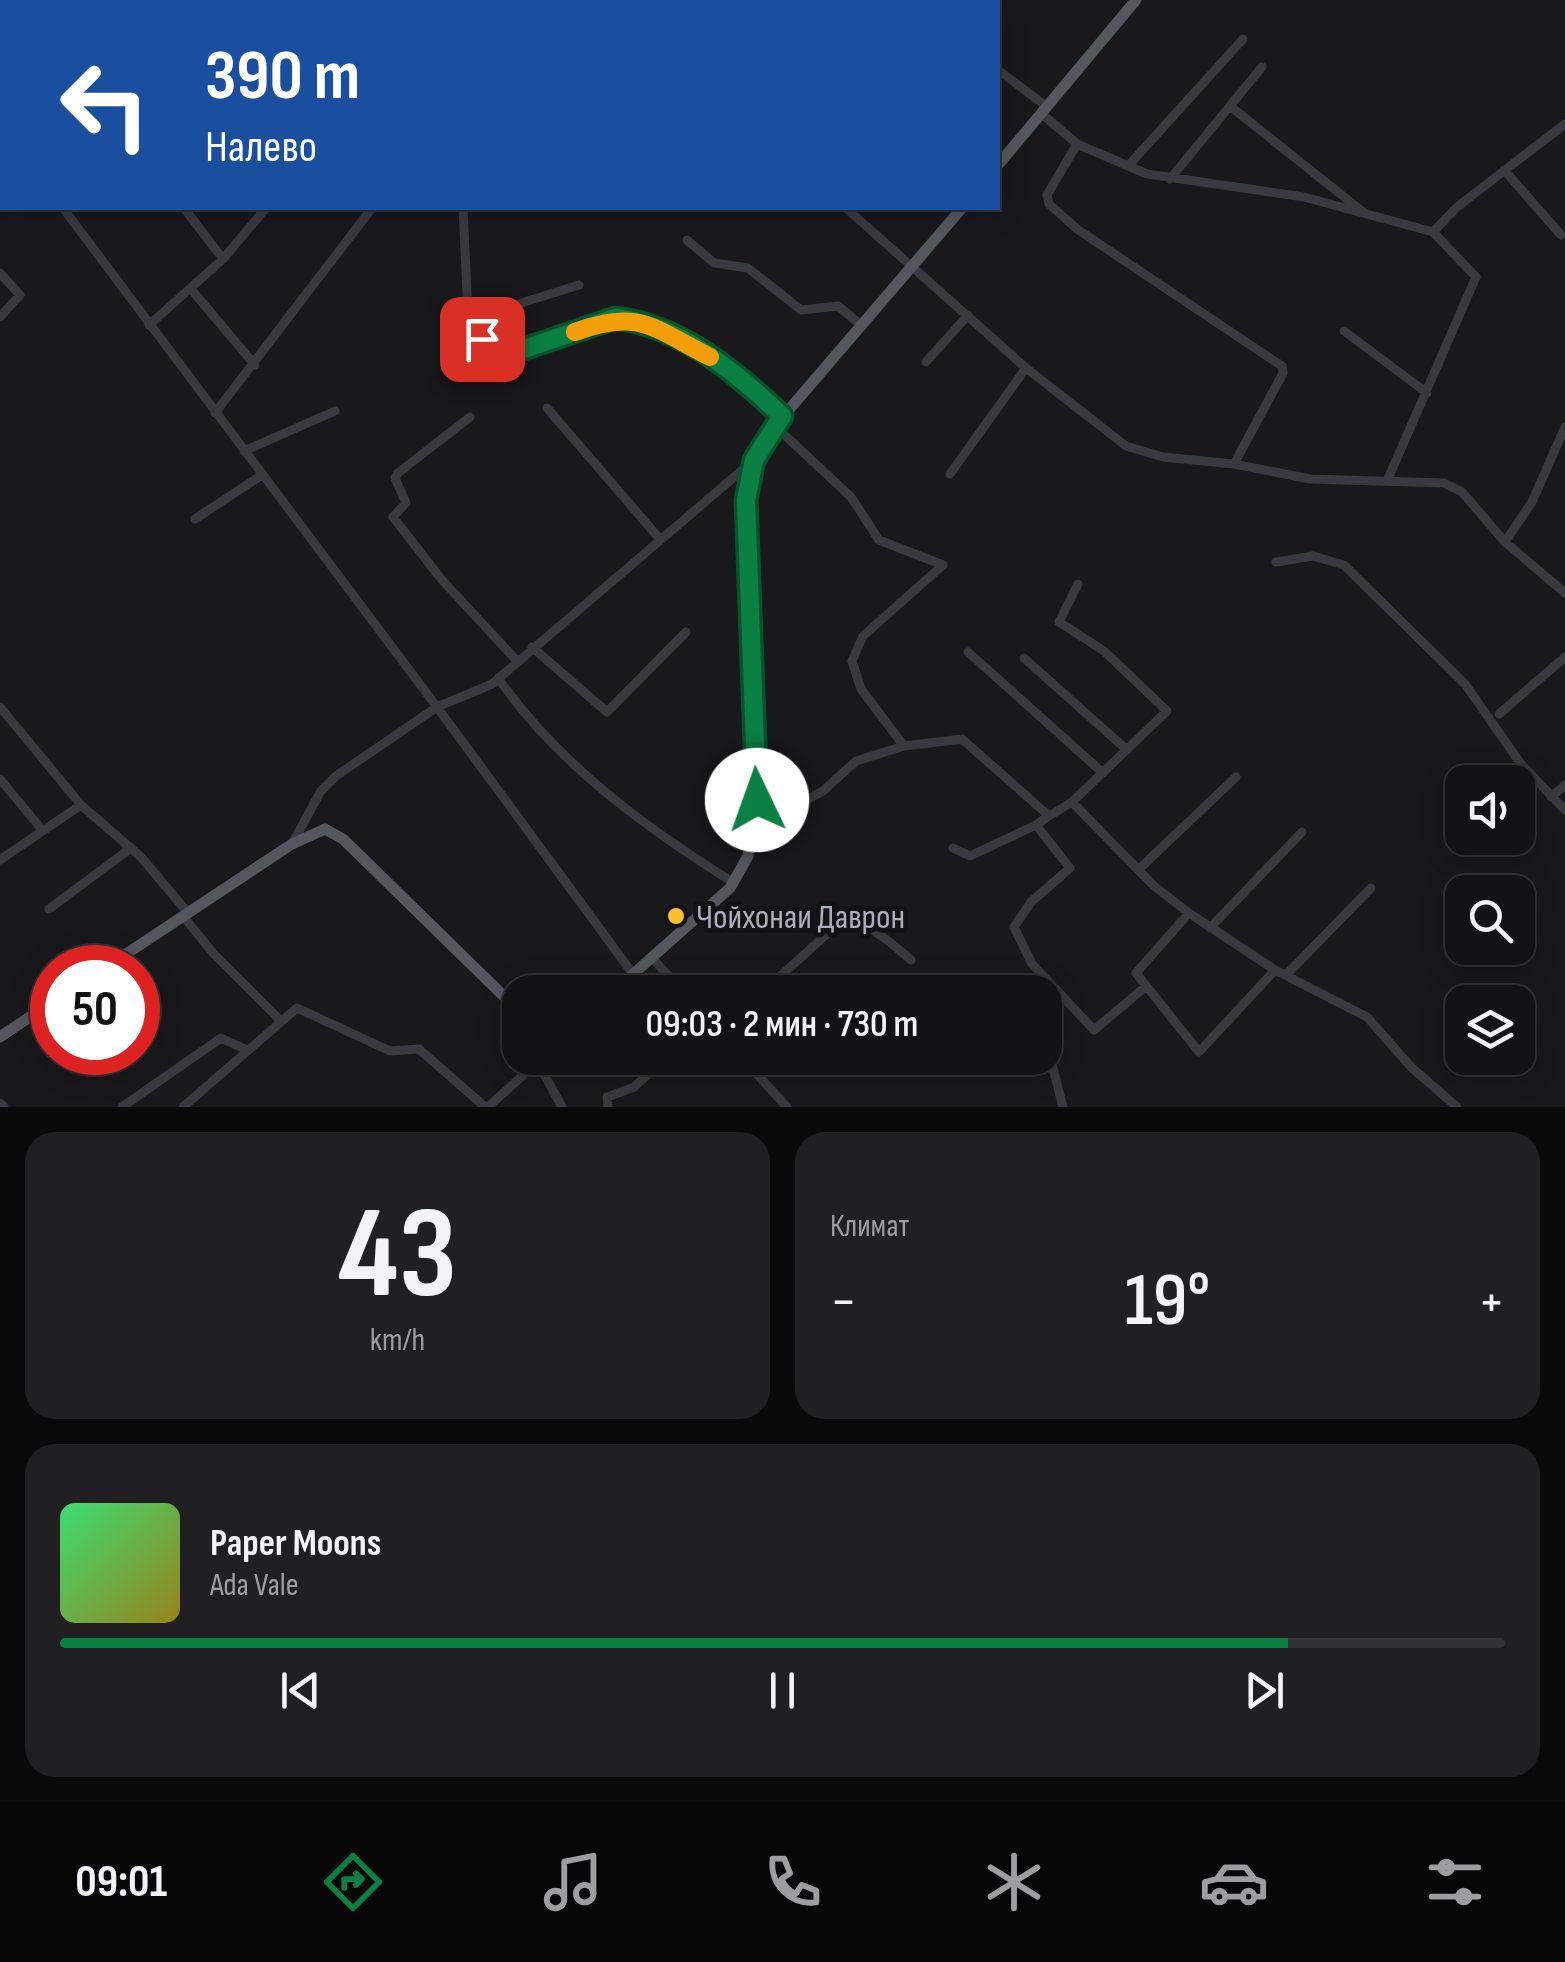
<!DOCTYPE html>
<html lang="ru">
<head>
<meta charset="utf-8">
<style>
  :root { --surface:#131214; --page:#202022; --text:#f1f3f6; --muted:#9d9ea0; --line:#323234; --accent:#0b8043 }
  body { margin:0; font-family:"Sofia Sans Condensed",sans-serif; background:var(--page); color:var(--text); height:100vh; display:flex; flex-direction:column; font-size:38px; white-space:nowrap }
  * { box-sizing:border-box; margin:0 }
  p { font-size:32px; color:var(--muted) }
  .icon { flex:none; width:55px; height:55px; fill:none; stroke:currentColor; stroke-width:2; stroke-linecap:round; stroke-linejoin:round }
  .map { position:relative; height:1107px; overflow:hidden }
  .drawer { display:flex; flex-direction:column; gap:25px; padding:25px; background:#0a0a0b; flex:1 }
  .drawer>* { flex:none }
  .hud { position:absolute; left:0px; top:0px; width:1000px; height:210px; box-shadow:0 5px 25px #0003,0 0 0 2px var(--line); background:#1a4fa0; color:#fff; overflow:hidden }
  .buttons { position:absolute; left:1445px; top:765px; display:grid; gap:20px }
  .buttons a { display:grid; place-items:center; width:90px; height:90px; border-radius:20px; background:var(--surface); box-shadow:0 5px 25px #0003,0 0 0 2px var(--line); font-size:50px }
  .speed { position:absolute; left:30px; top:945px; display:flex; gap:20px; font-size:50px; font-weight:700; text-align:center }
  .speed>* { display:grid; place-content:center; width:130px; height:130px; border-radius:50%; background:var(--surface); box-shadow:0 5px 25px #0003,0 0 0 2px var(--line); line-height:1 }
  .speed .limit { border:15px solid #d22; background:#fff; color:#111 }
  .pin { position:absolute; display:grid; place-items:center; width:85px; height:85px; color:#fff; margin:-42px; border-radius:20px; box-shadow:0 5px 15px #0006 }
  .me { position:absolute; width:110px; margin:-55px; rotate:357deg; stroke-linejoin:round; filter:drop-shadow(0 0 8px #0008) }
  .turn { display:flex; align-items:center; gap:35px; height:210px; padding:0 40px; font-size:45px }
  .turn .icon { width:130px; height:130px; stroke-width:2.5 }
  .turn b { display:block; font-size:70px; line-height:85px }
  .big { font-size:75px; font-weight:600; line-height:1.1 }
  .drawer .card { flex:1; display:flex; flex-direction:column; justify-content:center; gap:15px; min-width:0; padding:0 35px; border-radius:30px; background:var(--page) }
  .drawer .dial { align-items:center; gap:0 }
  .dial b { font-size:130px; line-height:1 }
  .song { display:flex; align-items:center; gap:30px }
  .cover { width:120px; height:120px; border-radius:15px; background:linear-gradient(135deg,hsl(140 70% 55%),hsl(50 70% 35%)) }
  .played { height:10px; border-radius:5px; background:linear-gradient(90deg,var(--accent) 85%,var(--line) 85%) }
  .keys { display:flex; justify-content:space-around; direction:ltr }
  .heat { display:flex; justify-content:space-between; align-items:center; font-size:55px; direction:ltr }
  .drawer .tiles { flex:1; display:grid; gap:25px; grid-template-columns:1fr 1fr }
  .card:last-child { grid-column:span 2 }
  .trip { position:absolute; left:502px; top:975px; width:560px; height:100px; border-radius:30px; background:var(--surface); box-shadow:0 5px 25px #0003,0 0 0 2px var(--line); font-weight:600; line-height:100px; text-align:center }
  .menu { display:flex; height:160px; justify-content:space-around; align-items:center; background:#080708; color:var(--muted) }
  .menu .icon { width:70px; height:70px }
  .menu .current { color:var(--accent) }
  .menu b { font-size:45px; color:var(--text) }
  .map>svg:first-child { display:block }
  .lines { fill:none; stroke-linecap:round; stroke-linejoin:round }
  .minor { stroke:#393a40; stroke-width:9 }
  .major { stroke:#55575f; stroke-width:11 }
  .route-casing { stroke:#07532c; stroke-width:25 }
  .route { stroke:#0b8043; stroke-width:18 }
  .slow { stroke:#f59e0b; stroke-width:18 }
  .poi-dot { fill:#f9bc32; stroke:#131316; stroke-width:4 }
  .labels { text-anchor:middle; stroke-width:10; stroke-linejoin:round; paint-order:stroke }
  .poi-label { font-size:35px; fill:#aaafbb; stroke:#131316; text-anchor:start }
</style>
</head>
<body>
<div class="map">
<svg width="1565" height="1107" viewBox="0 0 1565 1107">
  <rect width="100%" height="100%" fill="#19181b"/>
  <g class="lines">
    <path class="minor" d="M 17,0 L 19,2
      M 213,0 L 215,2
      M 422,0 L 426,2
      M 602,0 L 605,2
      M 804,0 L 806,2
      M 915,0 L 917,2
      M 998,70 L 1046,106
      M 1230,106 L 1363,212
      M 1041,113 L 1077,144 L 1047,195 L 1049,204 L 1077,229 L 1282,366 L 1283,373 L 1234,464
      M 0,127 L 2,130
      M 1077,144 L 1147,174 L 1304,197 L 1433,232 L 1457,207 L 1565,124
      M 1128,166 L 1243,39
      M 1504,170 L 1561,235
      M 1170,179 L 1262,67
      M 63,208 L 437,707 L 336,776 L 321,791 L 292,844
      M 184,208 L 223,259
      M 463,208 L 468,314 L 482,339 C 547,362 562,321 616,318 C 667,316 748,383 782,416
      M 846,208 L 1026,368 L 1126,446 L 1163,457 L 1234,464 L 1310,479 L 1444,483 L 1462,492 L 1505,542 L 1565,593
      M 687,240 L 714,263 L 748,268 L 801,310 L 838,306 L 861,325
      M 0,273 L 20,295 L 0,317
      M 191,289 L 255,365
      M 470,319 L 579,285
      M 149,325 L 223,259 L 266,208
      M 1344,331 L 1427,393
      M 926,362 L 968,315
      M 547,408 L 659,538
      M 215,413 L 372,208
      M 470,417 L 398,473 L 395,478 L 406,503 L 393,517 L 442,580 L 517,661
      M 775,426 L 851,497 L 879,540 L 943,565 L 863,636 L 852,661 L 861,689 L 904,746
      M 244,451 L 335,411
      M 950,474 L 1026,368
      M 1387,481 L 1476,277 L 1433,232
      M 195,519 L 262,475
      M 1505,542 L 1532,502 L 1565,427
      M 1276,562 L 1313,556 L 1344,565 L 1465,684 L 1521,764 L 1565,810
      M 532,647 L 607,712 L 686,632
      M 968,652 L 1103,773
      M 1024,658 L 1127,750
      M 498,678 C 558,764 646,828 734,883
      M 0,707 L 81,805 L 141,857 L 188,913
      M 1499,714 L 1565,657
      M 0,779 L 43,831
      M 1551,797 L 1565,785
      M 757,800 L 799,804 L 823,791 L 856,761 L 904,746 L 962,739 L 1049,816 L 1036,825 L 1070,868 L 1031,902 L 1014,927 L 1032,964 L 1094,1030 L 1144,988
      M 1072,802 L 1154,886 L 1189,913 L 1275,970 L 1367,1017 L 1411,1067 L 1457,1107
      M 1049,816 L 1072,802 L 1167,711 L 1104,651 L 1059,622 L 1078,584
      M 953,848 L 970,856 L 1036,825
      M 0,860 L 81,805
      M 1138,870 L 1236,777
      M 49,909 L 131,848
      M 1189,913 L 1136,973 L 1199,1052 L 1275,970
      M 183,916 L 213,953 L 280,1020
      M 1210,928 L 1302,832
      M 653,959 L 683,992
      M 633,974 L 437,707 L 492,684 L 754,460
      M 1286,975 L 1371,888
      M 763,992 L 839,923 C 866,918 892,944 911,960
      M 1045,1016 L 1055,1047 L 1048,1049 L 1063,1107
      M 742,1058 L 787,1107
      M 537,1061 L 562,1107
      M 0,1103 L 4,1107
      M 122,1107 L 221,1038 L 247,1050
      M 183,1107 L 297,1008 L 390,1051 L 419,1049 L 485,1107
      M 488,1107 L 542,1058
      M 608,1107 L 607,1097 L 634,1087 L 666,1058"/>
    <path class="major" d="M 998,165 L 1136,0
      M 105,968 L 292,844 L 325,829 L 343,839 L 520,1012
      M 613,992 L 730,888 L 748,856 L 757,800 L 746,500 L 754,460 L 775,426 L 962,208
      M 0,1037 L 52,1002"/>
  </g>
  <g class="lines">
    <g class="route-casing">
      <path id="route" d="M 482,339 L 524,349 L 615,318 C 680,325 737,373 782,416 L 754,460 L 746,500 L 757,800"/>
    </g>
    <use href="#route" class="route"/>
    <path class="slow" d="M 575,332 C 639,308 653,328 710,357"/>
  </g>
  <circle class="poi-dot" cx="676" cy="916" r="10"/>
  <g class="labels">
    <g class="poi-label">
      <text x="696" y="928">Чойхонаи Даврон</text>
    </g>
  </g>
</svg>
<div class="buttons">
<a><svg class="icon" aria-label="sound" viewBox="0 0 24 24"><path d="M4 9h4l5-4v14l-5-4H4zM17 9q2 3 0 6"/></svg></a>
<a><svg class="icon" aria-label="search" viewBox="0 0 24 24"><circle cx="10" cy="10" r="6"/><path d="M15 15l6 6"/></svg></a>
<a><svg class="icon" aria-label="layers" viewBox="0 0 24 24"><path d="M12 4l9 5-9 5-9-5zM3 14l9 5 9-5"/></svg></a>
</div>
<div class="speed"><div class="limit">50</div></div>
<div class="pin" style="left:482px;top:339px;background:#d93025"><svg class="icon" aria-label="arrive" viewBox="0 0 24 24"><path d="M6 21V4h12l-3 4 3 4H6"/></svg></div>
<svg class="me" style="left:757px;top:800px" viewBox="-20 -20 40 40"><circle r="19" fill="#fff"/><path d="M0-13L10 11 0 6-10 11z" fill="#0b8043"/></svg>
<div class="trip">09:03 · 2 мин · 730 m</div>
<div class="hud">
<div class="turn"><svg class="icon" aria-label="left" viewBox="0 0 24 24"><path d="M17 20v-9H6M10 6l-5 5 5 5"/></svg><div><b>390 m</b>Налево</div></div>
</div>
</div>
<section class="drawer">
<div class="tiles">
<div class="card dial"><b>43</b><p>km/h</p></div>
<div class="card"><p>Климат</p>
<div class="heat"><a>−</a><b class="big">19°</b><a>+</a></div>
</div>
<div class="card">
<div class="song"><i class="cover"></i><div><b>Paper Moons</b><p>Ada Vale</p></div></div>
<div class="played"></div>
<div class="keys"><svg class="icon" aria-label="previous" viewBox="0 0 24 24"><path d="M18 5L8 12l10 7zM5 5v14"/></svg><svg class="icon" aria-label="pause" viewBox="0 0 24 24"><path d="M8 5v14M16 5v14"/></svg><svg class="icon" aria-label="next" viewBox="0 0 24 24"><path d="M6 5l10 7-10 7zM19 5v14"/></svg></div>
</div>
</div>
</section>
<nav class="menu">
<b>09:01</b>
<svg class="icon current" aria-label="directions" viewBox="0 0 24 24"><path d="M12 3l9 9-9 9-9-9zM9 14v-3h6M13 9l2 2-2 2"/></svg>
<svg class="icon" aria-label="music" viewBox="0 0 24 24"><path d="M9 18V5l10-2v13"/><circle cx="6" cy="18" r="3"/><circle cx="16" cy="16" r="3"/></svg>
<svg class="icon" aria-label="phone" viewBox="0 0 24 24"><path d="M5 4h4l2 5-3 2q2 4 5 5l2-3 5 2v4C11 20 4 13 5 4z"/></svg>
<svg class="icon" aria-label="climate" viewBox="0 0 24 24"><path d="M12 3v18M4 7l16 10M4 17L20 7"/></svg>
<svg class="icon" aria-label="car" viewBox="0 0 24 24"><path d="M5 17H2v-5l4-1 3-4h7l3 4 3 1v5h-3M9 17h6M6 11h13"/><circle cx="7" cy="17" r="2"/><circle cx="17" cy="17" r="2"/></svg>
<svg class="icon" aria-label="filters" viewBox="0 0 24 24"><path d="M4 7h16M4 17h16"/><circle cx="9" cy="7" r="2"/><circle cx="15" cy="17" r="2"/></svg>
</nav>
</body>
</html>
